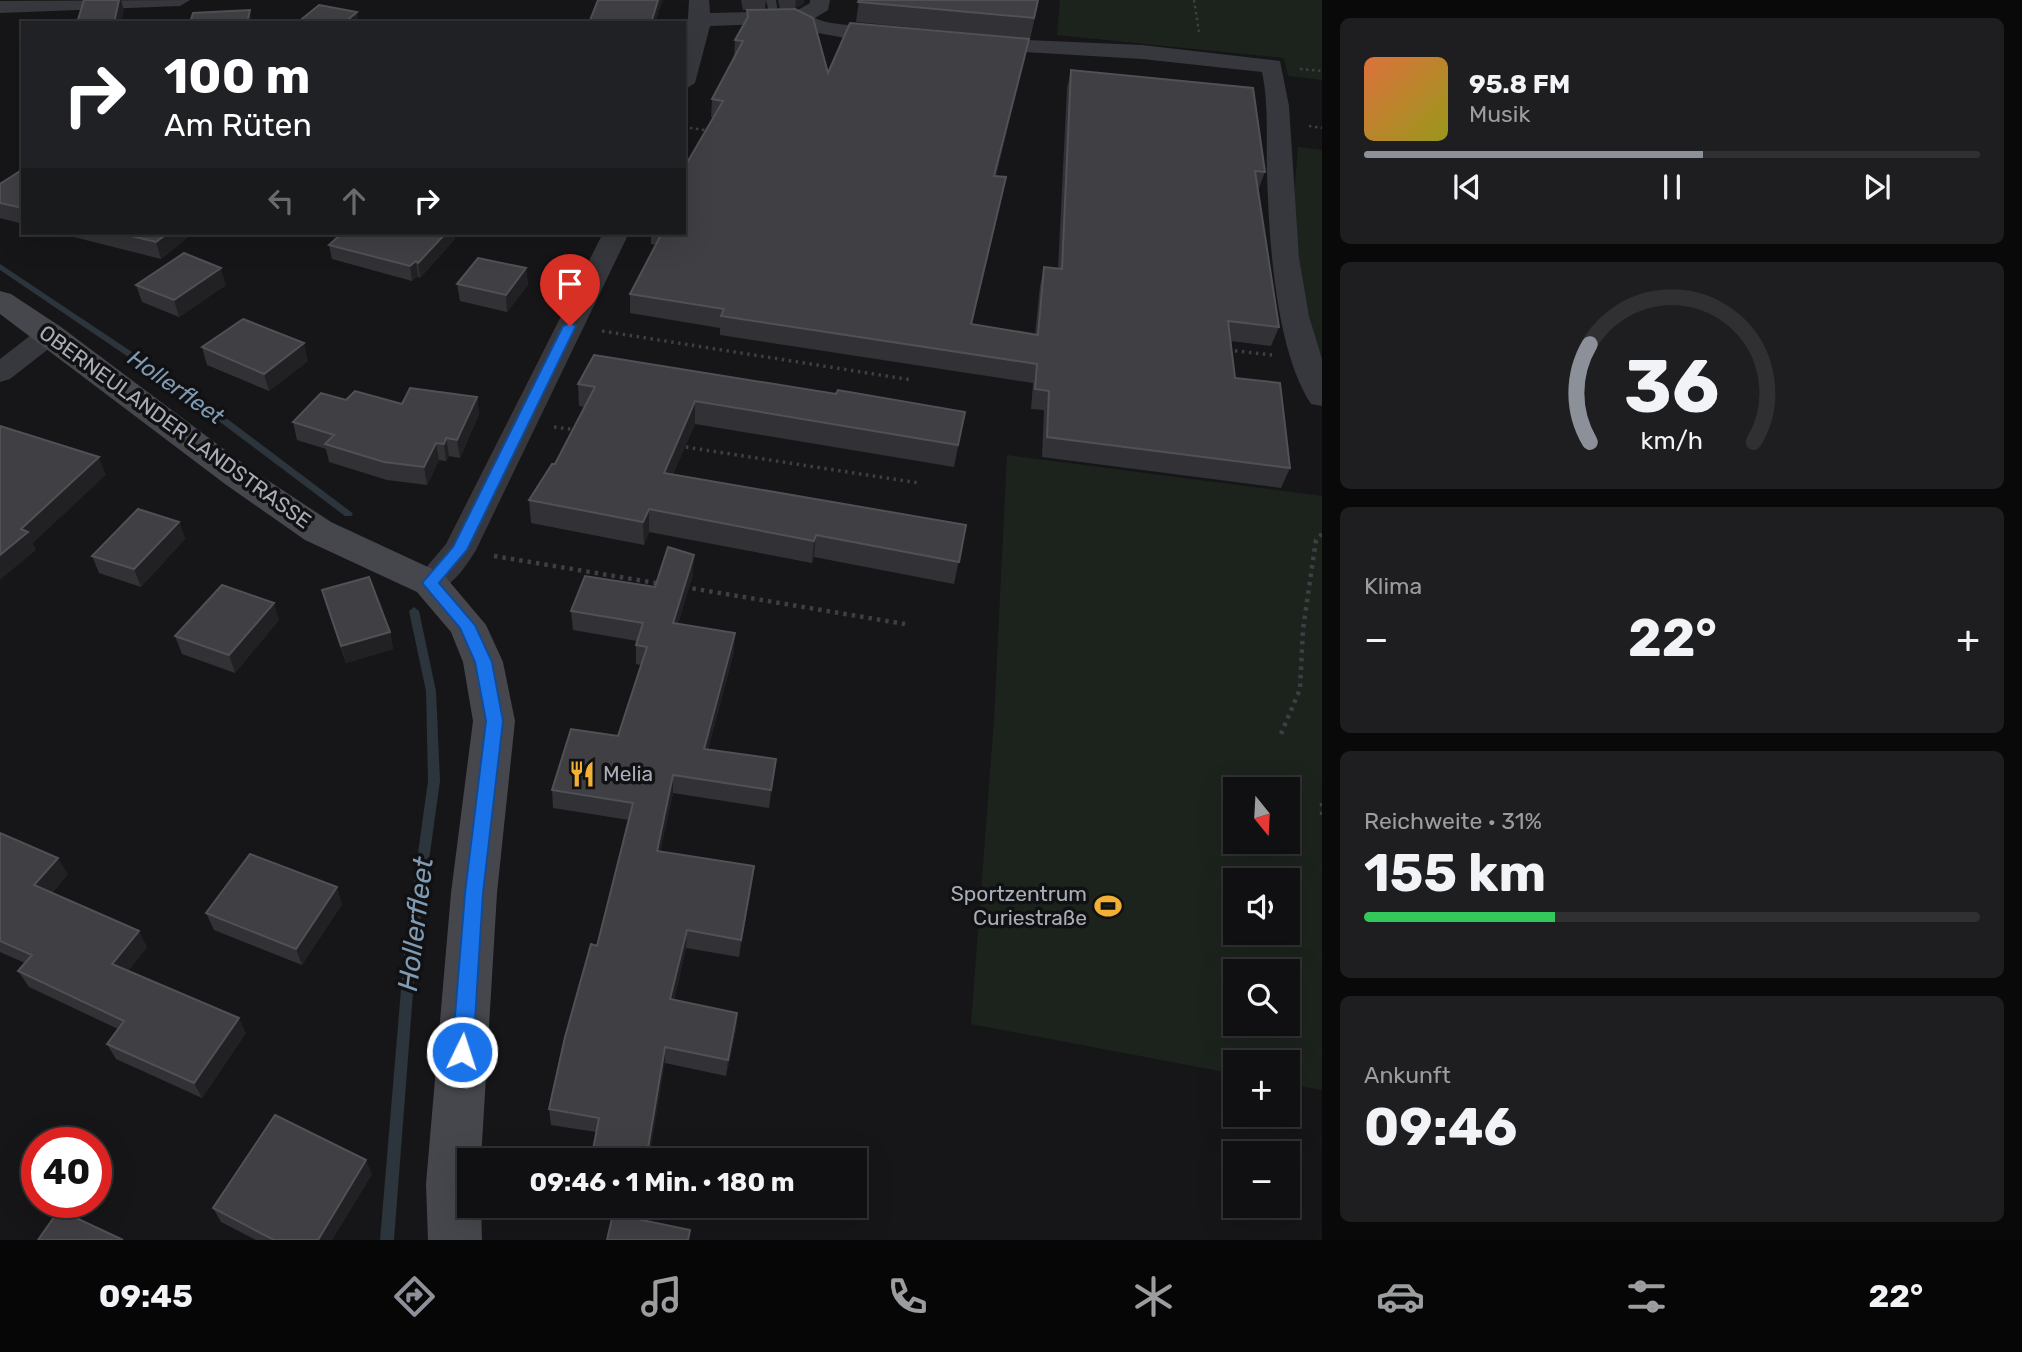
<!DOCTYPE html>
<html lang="de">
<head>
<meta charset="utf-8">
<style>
  :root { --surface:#101012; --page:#1e1e20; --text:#f1f3f6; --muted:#9c9d9f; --line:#303032; --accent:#8c9099 }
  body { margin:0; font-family:Rubik,sans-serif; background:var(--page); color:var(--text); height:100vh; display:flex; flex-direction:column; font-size:26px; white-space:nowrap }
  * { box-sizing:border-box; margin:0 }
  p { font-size:23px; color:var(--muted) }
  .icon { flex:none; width:38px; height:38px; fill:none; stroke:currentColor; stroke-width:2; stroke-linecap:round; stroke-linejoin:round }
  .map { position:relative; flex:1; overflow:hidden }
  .sheet { display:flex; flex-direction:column; gap:18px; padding:18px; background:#09090a; width:700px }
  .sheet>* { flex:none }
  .banner { position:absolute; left:21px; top:21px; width:665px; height:214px; border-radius:0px; box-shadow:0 7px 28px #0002,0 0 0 2px var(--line); background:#202124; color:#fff; overflow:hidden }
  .needle { width:46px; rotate:162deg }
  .buttons { position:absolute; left:1223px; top:777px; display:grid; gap:14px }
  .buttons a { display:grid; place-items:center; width:77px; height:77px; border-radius:0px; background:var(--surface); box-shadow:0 7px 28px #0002,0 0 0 2px var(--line); font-size:35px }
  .speed { position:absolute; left:21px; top:1127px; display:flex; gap:14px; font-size:35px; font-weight:700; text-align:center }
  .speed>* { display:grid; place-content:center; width:91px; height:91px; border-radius:50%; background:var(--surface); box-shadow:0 7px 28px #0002,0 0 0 2px var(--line); line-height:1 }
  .speed .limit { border:10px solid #d22; background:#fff; color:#111 }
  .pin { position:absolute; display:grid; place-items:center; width:60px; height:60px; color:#fff; margin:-72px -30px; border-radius:50% 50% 50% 0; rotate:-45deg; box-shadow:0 0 7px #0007 }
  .pin .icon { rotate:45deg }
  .me { position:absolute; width:77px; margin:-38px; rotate:4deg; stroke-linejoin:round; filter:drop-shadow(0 0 5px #0008) }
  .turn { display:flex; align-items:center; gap:24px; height:147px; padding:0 28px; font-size:32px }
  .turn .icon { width:91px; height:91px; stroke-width:2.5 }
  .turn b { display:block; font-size:49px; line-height:60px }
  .lanes { display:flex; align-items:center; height:66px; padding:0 28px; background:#0003; justify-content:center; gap:35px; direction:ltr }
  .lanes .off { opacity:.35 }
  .big { font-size:52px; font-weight:700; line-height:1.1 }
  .sheet .card { flex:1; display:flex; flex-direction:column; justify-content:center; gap:10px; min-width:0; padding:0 24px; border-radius:10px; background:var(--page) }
  .sheet .dial { align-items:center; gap:0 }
  .dial svg { height:182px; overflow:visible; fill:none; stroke:var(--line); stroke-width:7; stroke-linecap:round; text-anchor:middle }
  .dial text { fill:var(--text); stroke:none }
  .song { display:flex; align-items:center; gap:21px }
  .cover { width:84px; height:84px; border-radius:10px; background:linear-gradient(135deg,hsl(20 70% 55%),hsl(60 70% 35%)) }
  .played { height:7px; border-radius:4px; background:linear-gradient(90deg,var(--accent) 55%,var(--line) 55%) }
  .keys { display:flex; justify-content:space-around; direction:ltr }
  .heat { display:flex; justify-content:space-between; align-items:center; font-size:38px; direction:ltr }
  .charge { height:10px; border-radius:5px; background:linear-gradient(90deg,#34c759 31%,var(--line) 0) }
  .trip { position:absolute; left:457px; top:1148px; width:410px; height:70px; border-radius:0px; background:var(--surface); box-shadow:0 7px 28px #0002,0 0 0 2px var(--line); font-weight:700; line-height:70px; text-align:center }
  .dock { display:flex; height:112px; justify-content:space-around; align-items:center; background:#060607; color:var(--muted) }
  .dock .icon { width:49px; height:49px }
  .dock .selected { color:var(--accent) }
  .dock b { font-size:32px; color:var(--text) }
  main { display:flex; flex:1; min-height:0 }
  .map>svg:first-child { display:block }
  .green { fill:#1c231d; fill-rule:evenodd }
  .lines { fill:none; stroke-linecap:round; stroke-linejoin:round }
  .stream { fill:#2c353c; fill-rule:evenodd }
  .path-far2 { stroke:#3d3f44; stroke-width:2.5; stroke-dasharray:2.5 3.5; stroke-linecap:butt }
  .path-far1 { stroke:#3d3f44; stroke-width:3.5; stroke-dasharray:2.5 4.5; stroke-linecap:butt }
  .path { stroke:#3d3f44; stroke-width:4.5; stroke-dasharray:3.5 5; stroke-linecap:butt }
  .lane { fill:#37383d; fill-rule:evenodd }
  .street { fill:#37383d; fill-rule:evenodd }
  .secondary { fill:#45474d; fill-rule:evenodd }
  .wall { fill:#323236 }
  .shaded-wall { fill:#212124 }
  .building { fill:#3f3f44; stroke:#4f5156; stroke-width:2 }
  .route { fill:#1a73e8; stroke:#114b97; stroke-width:2 }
  .labels { text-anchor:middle; stroke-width:7; stroke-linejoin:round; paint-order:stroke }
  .street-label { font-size:21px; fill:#a8adb8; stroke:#111113 }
  .poi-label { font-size:21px; fill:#a8adb8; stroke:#111113; text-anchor:start }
  .water-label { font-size:23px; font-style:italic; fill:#7f9bb3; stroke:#111113 }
  .near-water-label { font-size:28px; font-style:italic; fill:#7f9bb3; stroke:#111113 }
</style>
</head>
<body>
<main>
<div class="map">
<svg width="1322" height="1240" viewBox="0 0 1322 1240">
  <rect width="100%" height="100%" fill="#161618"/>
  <path class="green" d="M 1060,0 L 1322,0 L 1322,80 L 1288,76 L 1284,58 L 1057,35 Z
    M 1298,147 L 1322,150 L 1322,367 L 1303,291 L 1293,207 Z
    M 1007,455 L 1322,496 L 1322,1090 L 1288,1084 L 1288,1062 L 1236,1062 L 1235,1074 L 971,1024 L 994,720 ZM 1236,789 L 1288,789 L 1288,842 L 1236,842 ZM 1236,880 L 1288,880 L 1288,933 L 1236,933 ZM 1236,971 L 1288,971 L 1288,1024 L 1236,1024 Z"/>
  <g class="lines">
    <path class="stream" d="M 0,264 L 186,388 L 351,512 L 353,514 L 351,516 L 345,516 L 180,392 L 0,270 Z
      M 414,607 L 419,611 L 436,691 L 440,781 L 416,954 L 394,1240 L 380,1240 L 404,954 L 428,781 L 426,691 L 409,611 Z"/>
    <path class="path-far2" d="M 1194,0 L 1199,32
      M 1300,69 L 1322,71
      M 1309,126 L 1322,128
      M 684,127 L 711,131"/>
    <path class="path-far1" d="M 602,331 L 912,380
      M 1228,350 L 1272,355
      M 554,427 L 577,430
      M 679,446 L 919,483"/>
    <path class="path" d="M 494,556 L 662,584
      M 684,587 L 905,624
      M 1281,734 L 1300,689 L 1303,629 L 1316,540 L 1322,534
      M 1322,803 L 1322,819"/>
    <path class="lane" d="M 766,0 L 776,0 L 779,20 L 770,18 Z"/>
    <path class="street" d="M 190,0 L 180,6 L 0,13 L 0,1 Z
      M 689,0 L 709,0 L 710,13 L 796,11 L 810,3 L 810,0 L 830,0 L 828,10 L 815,18 C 835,29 894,23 904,35 L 893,41 L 857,40 L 812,32 L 795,23 L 710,26 L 695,83 L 684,90 Z
      M 980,38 L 1142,45 L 1280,61 L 1289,106 L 1299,258 L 1309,316 L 1322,359 L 1322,406 L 1311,404 C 1275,349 1269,238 1267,173 C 1266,139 1269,105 1262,72 L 1142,59 L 972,49 L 969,44 L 972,39 Z
      M 603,233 L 629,233 L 476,550 C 463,571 444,599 418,592 L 413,583 L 446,544 Z
      M 50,326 L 60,328 L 64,334 L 60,340 L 10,379 L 0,382 L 0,359 L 40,328 Z"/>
    <path class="secondary" d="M 0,291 L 11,294 L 61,327 L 249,468 L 331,522 L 443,574 L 486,625 L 503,662 L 515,721 L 497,893 L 481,1160 L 469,1160 L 469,1206 L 481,1206 L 482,1240 L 428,1240 L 426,1184 L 451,893 L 473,721 L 463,662 L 451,632 L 417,592 L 305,540 L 225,484 L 0,314 Z"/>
  </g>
  <path class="wall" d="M 741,0 L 766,0 L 765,9 L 743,10 Z
    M 778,0 L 804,0 L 803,4 L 795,8 L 780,9 Z
    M 859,0 L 1039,0 L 1030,39 L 856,22 Z
    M 747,10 L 828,73 L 1029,39 L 996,176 L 1002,196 L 972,324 L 1035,335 L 1040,286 L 1044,267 L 1058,269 L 1067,88 L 1071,70 L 1265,172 L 1258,190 L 1279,327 L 1271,346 L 1231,341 L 1235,378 L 1290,468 L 1281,488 L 1042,457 L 1044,410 L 1031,409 L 1033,383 L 720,335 L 720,328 L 630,313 L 630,294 L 656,245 L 651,244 L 651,233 L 684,233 L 713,118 L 711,117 L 712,99 L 734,58 L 735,40 L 747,20 Z
    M 23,172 L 23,224 L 0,218 L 0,184 Z
    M 58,233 L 192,233 L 192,234 L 161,259 Z
    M 342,233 L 455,233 L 455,239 L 420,278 L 418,276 L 412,281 L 332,259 L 329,245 Z
    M 526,268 L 528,285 L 507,312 L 460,301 L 457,284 Z
    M 136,285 L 226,285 L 179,317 L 142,302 Z
    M 202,347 L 308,361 L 269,391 L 207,365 Z
    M 578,384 L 836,394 L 965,412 L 954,467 L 695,424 L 673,474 L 966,525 L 954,584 L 814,557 L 812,563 L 649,532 L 644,545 L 531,523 L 529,500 L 555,464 L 585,407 L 579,406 Z
    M 477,397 L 479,414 L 460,458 L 449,456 L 446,461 L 439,460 L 427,485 L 387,480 L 329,462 L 326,449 L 297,440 L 293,422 L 346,400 L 402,404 Z
    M 179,522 L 185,539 L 141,587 L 99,573 L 92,556 Z
    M 693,574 L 678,623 L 734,652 L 708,749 L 776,759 L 769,808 L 673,793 L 660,851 L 754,866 L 752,884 L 739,957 L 686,948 L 674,1000 L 737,1013 L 736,1030 L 726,1076 L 665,1063 L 596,1132 L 551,1125 L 549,1109 L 597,946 L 629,820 L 553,808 L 552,790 L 618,736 L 641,665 L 636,664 L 636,645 L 637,641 L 573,630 L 571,611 L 655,587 Z
    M 322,590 L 390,632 L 393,649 L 346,663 L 327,608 Z
    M 279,620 L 235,673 L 182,654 L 175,636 Z
    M 0,833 L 68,874 L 52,893 L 147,947 L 128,971 L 246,1033 L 202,1098 L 116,1059 L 107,1044 L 118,1029 L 29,987 L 18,971 L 25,963 L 0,952 Z
    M 342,904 L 302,965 L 214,930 L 206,913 Z
    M 372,1174 L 332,1240 L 256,1240 L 221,1222 L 213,1208 Z"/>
  <path class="shaded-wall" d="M 119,0 L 121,0 L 124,11 L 121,23 L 114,23 Z
    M 658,0 L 663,0 L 655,23 L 651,23 Z
    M 796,0 L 804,0 L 803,4 L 795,8 Z
    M 250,10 L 252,23 L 247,23 Z
    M 357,12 L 359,23 L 344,23 Z
    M 1029,39 L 1026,56 L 991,194 L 994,176 Z
    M 1006,177 L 1002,196 L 968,343 L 971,324 Z
    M 168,233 L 192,233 L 192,234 L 161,259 L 156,242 Z
    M 446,233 L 455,233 L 455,239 L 420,278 L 418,263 Z
    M 416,261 L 418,276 L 412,281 L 410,266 Z
    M 221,268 L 226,285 L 179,317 L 174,300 Z
    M 526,268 L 528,285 L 507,312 L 506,295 Z
    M 304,343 L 308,361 L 269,391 L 264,374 Z
    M 477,397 L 479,414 L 460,458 L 457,440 Z
    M 695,401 L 695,424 L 664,495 L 664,473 Z
    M 446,438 L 449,456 L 446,461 L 444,444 Z
    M 436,443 L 439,460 L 427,485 L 424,467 Z
    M 99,457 L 106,475 L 33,543 L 36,550 L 0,580 L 0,555 L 21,529 Z
    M 649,509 L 649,532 L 644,545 L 643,522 Z
    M 179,522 L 185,539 L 141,587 L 134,569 Z
    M 816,535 L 814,557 L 812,563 L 814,541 Z
    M 694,555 L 693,574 L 673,642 L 673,623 Z
    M 274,603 L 279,620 L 235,673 L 229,655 Z
    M 390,632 L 393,649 L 346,663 L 341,646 Z
    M 735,633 L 734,652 L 703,767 L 704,749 Z
    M 776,759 L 774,778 L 769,808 L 771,790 Z
    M 673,775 L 673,793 L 657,869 L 657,851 Z
    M 58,858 L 68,874 L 44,902 L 34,885 Z
    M 754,866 L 752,884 L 739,957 L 741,940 Z
    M 337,887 L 342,904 L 302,965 L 296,949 Z
    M 687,930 L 686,948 L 670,1016 L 670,999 Z
    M 139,931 L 147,947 L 121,980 L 112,964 Z
    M 737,1013 L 736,1030 L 726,1076 L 728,1060 Z
    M 239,1018 L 246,1033 L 202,1098 L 194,1083 Z
    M 665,1047 L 665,1063 L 649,1160 L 646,1160 Z
    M 366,1160 L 372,1174 L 332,1240 L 318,1240 Z"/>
  <path class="building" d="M 84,0 L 119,0 L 114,23 L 77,23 Z
    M 598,0 L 658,0 L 651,23 L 589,23 Z
    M 859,0 L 1038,0 L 1034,18 L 858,2 Z
    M 319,5 L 357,12 L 344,23 L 297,23 Z
    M 795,9 L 813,18 L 828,73 L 850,23 L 1029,39 L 994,176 L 1006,177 L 971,324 L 1038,335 L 1044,267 L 1062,269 L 1071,70 L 1253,88 L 1265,172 L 1255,171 L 1279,327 L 1228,321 L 1235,378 L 1280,383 L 1290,468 L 1047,437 L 1049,391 L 1035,389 L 1037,364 L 721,316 L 724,309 L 630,294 L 662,233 L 684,233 L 684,168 L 723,101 L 712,99 L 743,41 L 735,40 L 748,17 L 747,10 Z
    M 250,10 L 247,23 L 190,23 L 193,13 Z
    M 20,171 L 23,172 L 23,208 L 0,203 L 0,184 Z
    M 119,233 L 168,233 L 156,242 Z
    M 342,233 L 446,233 L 418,263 L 416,261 L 410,266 L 329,245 Z
    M 184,253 L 221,268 L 174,300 L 136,285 Z
    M 478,258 L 526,268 L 506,295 L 457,284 Z
    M 243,319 L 304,343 L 264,374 L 202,347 Z
    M 594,355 L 836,394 L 838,390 L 965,412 L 958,445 L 695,401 L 664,473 L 966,525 L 959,562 L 816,535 L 814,541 L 649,509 L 643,522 L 529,500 L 552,464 L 555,464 L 595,387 L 578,384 Z
    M 410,388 L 477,397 L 457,440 L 446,438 L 444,444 L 436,443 L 424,467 L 384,462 L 325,444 L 334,435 L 293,422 L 321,393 L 346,400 L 355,391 L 402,404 Z
    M 0,426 L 99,457 L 21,529 L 28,532 L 0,555 Z
    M 138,509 L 179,522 L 134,569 L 92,556 Z
    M 668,547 L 694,555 L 673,623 L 735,633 L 704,749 L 776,759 L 771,790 L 673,775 L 657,851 L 754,866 L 741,940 L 687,930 L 670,999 L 737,1013 L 728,1060 L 665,1047 L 646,1160 L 591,1160 L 599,1118 L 549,1109 L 565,1037 L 591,944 L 597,946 L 633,803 L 552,790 L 571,729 L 618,736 L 647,647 L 636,645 L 643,623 L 571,611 L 585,576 L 655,587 Z
    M 369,577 L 390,632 L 341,646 L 322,590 Z
    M 222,585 L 274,603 L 229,655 L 175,636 Z
    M 0,833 L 58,858 L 34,885 L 139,931 L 112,964 L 239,1018 L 194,1083 L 107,1044 L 124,1021 L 18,971 L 32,955 L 0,941 Z
    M 250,854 L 337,887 L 296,949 L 206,913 Z
    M 275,1115 L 366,1160 L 318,1240 L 274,1240 L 213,1208 Z
    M 59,1210 L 123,1240 L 38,1240 Z
    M 613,1214 L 690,1230 L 688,1240 L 607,1240 Z"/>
  <path class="route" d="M 570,323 L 576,326 L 467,550 L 439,583 L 475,625 L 492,662 L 503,721 L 483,893 L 473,1052 L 470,1059 L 462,1062 L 455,1059 L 452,1052 L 465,893 L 486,721 L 475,662 L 460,628 L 422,583 L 453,547 L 563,326 Z"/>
  <defs>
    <g id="restaurant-bare" transform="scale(2.1)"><path d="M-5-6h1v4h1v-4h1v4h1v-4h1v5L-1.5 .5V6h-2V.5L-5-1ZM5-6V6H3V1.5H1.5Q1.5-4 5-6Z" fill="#f2b134" stroke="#111113" stroke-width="2.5" paint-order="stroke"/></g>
    <g id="stadium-bare" transform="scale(2.1)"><path d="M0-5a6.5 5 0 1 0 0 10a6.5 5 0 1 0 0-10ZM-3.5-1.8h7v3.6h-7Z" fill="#f2b134" stroke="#111113" stroke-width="2.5" paint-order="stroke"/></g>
  </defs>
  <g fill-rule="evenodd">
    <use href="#restaurant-bare" x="582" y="774"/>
    <use href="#stadium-bare" x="1108" y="906"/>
  </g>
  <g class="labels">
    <g class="street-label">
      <text transform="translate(175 427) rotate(36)" y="7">OBERNEULANDER LANDSTRASSE</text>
    </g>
    <g class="poi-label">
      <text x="603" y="781">Melia</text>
      <text x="1087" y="901" text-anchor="end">Sportzentrum<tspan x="1087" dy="24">Curiestraße</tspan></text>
    </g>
    <g class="water-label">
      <text transform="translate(176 387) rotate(35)" y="8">Hollerfleet</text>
    </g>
    <g class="near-water-label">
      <text transform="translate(415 924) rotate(-83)" y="10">Hollerfleet</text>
    </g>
  </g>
</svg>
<div class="buttons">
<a><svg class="needle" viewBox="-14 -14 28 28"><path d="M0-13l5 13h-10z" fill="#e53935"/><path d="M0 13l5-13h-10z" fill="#9c9d9f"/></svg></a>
<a><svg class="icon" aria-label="sound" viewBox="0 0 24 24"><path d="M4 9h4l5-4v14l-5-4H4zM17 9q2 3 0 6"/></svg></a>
<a><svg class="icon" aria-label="search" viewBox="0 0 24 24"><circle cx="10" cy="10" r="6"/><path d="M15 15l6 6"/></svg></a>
<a>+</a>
<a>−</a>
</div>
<div class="speed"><div class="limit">40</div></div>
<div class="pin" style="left:570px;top:326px;background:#d93025"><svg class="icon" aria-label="arrive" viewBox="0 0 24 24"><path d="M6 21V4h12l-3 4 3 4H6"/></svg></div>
<svg class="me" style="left:462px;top:1052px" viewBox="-20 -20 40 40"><circle r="17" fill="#1a73e8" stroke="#fff" stroke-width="3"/><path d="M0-11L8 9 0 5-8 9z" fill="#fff"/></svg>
<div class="trip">09:46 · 1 Min. · 180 m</div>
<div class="banner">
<div class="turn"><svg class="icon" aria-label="right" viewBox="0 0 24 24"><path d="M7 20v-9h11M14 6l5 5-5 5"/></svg><div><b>100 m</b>Am Rüten</div></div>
<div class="lanes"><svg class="icon off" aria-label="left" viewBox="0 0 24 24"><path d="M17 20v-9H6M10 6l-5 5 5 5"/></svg><svg class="icon off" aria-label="ahead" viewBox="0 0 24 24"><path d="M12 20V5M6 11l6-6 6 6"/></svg><svg class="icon" aria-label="right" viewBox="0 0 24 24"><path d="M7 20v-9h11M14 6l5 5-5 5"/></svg></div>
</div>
</div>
<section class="sheet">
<div class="card">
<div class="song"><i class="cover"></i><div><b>95.8 FM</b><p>Musik</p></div></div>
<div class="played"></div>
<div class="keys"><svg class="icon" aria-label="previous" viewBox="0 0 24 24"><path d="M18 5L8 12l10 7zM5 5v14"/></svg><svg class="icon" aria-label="pause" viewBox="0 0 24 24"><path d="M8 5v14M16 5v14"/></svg><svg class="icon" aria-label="next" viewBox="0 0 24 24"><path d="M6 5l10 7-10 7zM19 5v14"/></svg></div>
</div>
<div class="card dial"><svg viewBox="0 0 100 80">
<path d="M14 69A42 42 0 1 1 86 69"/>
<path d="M14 69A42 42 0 0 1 14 26" stroke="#8c9099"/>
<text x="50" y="56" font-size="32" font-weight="700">36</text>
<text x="50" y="72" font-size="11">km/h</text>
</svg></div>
<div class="card"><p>Klima</p>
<div class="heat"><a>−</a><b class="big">22°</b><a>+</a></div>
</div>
<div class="card"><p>Reichweite · 31%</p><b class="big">155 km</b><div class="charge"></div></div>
<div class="card"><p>Ankunft</p><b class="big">09:46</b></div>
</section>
</main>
<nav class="dock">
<b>09:45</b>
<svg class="icon selected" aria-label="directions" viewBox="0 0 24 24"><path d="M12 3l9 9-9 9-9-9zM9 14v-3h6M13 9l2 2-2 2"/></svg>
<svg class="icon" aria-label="music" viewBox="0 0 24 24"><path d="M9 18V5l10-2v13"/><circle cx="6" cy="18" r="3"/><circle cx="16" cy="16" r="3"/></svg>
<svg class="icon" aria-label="phone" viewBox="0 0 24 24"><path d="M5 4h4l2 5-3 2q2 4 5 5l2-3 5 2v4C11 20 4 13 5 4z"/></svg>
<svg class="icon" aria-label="climate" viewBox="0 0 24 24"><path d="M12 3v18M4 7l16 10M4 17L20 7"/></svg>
<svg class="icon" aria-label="car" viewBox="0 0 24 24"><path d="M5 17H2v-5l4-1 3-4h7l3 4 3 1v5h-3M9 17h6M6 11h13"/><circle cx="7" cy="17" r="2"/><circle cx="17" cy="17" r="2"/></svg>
<svg class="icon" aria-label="filters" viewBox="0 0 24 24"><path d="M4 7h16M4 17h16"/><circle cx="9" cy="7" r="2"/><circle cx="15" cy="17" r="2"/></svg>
<b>22°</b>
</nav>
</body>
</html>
